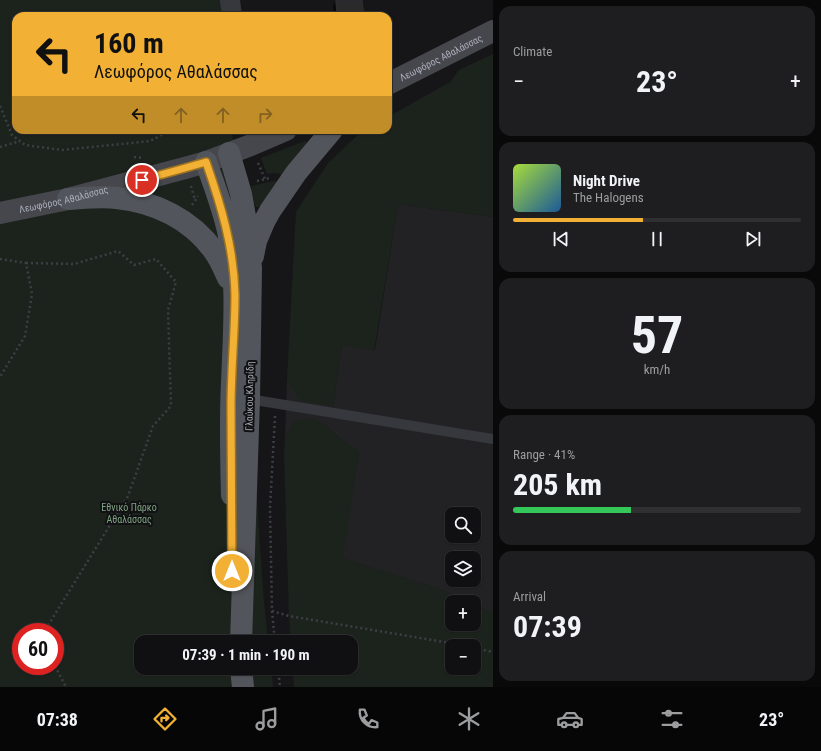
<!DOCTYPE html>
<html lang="en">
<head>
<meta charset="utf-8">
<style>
  :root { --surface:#101012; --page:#1e1e20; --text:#f1f3f6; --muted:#9c9d9f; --line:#303032; --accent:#f2b134 }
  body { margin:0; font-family:"Roboto Condensed",sans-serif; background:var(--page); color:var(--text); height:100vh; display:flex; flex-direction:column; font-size:15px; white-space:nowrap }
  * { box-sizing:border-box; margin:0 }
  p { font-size:13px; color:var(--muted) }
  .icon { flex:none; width:22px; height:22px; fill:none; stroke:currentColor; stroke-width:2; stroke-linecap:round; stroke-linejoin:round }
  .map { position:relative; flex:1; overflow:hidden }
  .side { display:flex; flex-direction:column; gap:6px; padding:6px; background:#09090a; width:328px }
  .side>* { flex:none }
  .guide { position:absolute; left:12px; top:12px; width:380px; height:122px; border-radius:12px; box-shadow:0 1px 3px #0004,0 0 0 1px var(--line); background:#f2b134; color:#111; overflow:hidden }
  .controls { position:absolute; left:445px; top:507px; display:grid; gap:8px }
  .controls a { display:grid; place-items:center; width:36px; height:36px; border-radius:8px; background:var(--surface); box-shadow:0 1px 3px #0004,0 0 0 1px var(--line); font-size:20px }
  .speed { position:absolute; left:12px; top:623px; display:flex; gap:8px; font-size:20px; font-weight:700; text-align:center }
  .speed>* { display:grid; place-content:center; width:52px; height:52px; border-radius:50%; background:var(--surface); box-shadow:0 1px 3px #0004,0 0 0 1px var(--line); line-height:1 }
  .speed .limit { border:6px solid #d22; background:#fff; color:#111 }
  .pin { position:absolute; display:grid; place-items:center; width:34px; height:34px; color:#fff; margin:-17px; border:2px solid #fff; border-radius:50%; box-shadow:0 1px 4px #0007 }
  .me { position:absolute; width:44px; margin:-22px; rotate:0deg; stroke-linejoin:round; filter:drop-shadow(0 0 3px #0008) }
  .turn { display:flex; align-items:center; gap:14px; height:84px; padding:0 16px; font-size:18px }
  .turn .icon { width:52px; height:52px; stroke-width:2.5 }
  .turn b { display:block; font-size:28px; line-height:34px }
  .lanes { display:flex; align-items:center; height:38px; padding:0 16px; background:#0003; justify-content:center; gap:20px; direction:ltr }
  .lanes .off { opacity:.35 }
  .big { font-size:30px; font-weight:700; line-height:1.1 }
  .side .tile { flex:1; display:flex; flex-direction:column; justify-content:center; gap:6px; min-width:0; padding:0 14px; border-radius:12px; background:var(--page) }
  .side .dial { align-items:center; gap:0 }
  .dial b { font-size:52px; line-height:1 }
  .song { display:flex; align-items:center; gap:12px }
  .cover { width:48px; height:48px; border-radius:6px; background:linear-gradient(135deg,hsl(80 70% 55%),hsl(210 70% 35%)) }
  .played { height:4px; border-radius:2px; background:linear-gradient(90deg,var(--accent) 45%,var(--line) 45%) }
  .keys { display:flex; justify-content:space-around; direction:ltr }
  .heat { display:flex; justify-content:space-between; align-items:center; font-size:22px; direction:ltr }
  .charge { height:6px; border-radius:3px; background:linear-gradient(90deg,#34c759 41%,var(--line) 0) }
  .trip { position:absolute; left:134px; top:635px; width:224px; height:40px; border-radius:12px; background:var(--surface); box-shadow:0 1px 3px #0004,0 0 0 1px var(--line); font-weight:700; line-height:40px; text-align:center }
  .menu { display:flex; height:64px; justify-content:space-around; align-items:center; background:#060607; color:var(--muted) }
  .menu .icon { width:28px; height:28px }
  .menu .on { color:var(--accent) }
  .menu b { font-size:18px; color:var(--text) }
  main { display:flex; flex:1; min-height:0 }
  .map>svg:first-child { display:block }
  .built { fill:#222225; fill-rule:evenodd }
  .green { fill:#1c231d; fill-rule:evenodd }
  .building { fill:#29292c; stroke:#303034; filter:url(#shadow) }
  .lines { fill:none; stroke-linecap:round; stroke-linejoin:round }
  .path { stroke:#3d3f44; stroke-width:2.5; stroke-dasharray:2 3; stroke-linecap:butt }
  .lane { stroke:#37383d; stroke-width:10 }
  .street { stroke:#37383d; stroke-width:20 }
  .secondary { stroke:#45474d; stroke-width:22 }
  .primary { stroke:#53555c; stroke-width:22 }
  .route-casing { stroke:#9d7322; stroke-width:10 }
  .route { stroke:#f2b134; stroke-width:7 }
  .labels { text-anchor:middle; stroke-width:4; stroke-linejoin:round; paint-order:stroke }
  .street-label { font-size:10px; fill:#a8adb8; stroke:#111113 }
  .park-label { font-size:10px; fill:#7fa381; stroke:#111113 }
</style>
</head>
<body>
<main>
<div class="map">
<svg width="493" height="687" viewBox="0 0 493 687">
  <defs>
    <filter id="shadow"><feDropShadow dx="-3.5" dy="3.5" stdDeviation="1" flood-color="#0009"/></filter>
  </defs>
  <rect width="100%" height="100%" fill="#161618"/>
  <path class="built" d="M 398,204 L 493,217 L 493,614 L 474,605 L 474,602 L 468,602 L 445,591 L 342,558 L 359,452 L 338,437 L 326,425 L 295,422 L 285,438 L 287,379 L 291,387 L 333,406 L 342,345 L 375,350 ZM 452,514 L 474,514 L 474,536 L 452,536 ZM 452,558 L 474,558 L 474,580 L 452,580 Z"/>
  <path class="green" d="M 0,0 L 221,0 L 224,16 L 16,16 L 16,130 L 231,130 L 237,155 L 255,475 L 264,602 L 268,642 L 141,642 L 141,668 L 271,668 L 273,687 L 0,687 ZM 21,632 L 55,632 L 55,666 L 21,666 Z
    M 493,54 L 493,217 L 398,204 L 374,351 L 342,345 L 333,406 L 301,401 L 291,387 L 287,379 L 296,212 L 328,163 L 360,133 L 364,130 L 388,130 L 388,117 L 450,82 L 459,70 Z
    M 305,141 L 307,143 L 283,176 C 278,172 274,173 267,174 L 261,158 Z
    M 274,181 L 278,182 L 261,206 L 258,207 L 256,207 L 254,203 L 251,186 Z
    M 304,419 L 313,419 L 326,425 L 338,437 L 359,452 L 343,558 L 445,591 L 468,602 L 452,602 L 452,624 L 474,624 L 474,605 L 493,614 L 493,687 L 294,687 L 293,668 L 351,668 L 351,642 L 291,642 L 289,616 L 284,456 L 285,438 L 295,422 ZM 452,646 L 474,646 L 474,668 L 452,668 Z"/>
  <path class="building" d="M 336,0 L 362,0 L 364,16 L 337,16 Z"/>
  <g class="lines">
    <path class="path" d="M 0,106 L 12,135 L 25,145 L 62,150 L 150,141 L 171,130
      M 0,147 L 20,141
      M 134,157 L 143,158
      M 258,163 L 265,179
      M 257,181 L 270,178
      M 191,186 L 195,200
      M 192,205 L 198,196
      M 0,259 L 26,263 L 32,294 L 25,336 L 0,377
      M 26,263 L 74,264 L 118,251 L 134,265 L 156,259 L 176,282 L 168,310 L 171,406 L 153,426 L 128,496 L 44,632
      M 275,416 L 270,508 L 272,611 L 275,642
      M 272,611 L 289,616 L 468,646
      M 474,648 L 493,652
      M 55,666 L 66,687
      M 278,668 L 280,687"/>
    <path class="lane" d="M 249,399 L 493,439"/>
    <path class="street" d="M 230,0 L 232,16"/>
    <g class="secondary">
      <path id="s1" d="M 388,84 L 493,31"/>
      <path id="s2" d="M 0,213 L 68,199 L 185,168 L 206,162 L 251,145 L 286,130"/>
    </g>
    <path class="primary" d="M 229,153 L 241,194 L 246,222 L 251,268 L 249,399 L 241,642
      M 206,162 C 214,185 223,208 228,231 C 238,281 234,332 232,383 C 230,420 231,457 232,495
      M 68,199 C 85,198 101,196 117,198 C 155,202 191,219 214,251 C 220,259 224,269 228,278
      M 253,256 L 256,241 L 264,222 L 270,211 L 296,173 L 332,130
      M 241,668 L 243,687"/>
  </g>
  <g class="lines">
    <g class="route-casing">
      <path id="route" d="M 142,180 L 185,168 L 206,162 C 221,205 234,248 235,295 C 235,332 231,370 231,407 C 231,462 232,516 232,571"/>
    </g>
    <use href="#route" class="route"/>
  </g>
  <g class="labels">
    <g class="street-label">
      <text dy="4" stroke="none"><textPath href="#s1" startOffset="59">Λεωφόρος Αθαλάσσας</textPath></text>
      <text dy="4" stroke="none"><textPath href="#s2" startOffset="65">Λεωφόρος Αθαλάσσας</textPath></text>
      <text transform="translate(249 396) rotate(-89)" y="4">Γλαύκου Κληρίδη</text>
    </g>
    <g class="park-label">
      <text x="129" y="511">Εθνικό Πάρκο<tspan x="129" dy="12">Αθαλάσσας</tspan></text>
    </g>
  </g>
</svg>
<div class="controls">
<a><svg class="icon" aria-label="search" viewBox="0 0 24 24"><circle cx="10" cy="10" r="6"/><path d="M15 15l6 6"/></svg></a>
<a><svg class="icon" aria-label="layers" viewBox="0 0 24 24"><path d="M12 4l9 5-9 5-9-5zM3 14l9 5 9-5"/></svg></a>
<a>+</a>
<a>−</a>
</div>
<div class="speed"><div class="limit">60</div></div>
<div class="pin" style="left:142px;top:180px;background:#d93025"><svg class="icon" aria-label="arrive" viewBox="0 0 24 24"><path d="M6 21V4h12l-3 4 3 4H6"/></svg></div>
<svg class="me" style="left:232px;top:571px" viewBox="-20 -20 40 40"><circle r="17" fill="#f2b134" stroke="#fff" stroke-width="3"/><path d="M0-11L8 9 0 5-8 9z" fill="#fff"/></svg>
<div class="trip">07:39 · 1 min · 190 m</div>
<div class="guide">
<div class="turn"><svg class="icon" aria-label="left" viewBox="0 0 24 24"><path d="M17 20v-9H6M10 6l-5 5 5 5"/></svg><div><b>160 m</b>Λεωφόρος Αθαλάσσας</div></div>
<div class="lanes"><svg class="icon" aria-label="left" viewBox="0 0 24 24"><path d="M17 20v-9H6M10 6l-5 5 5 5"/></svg><svg class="icon off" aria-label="ahead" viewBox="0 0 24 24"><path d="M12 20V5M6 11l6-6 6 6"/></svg><svg class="icon off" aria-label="ahead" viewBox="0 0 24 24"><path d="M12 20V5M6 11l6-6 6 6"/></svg><svg class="icon off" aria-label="right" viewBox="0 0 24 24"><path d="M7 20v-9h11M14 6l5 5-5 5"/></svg></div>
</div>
</div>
<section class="side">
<div class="tile"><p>Climate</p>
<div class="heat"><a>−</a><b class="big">23°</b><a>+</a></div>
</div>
<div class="tile">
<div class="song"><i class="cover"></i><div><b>Night Drive</b><p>The Halogens</p></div></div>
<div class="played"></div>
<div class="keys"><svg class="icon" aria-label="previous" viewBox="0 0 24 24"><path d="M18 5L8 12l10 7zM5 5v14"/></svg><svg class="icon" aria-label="pause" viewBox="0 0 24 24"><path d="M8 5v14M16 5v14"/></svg><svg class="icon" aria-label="next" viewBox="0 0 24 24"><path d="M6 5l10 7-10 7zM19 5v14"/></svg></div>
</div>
<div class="tile dial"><b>57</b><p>km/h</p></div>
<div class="tile"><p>Range · 41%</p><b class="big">205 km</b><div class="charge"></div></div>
<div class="tile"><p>Arrival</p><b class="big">07:39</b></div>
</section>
</main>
<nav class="menu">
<b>07:38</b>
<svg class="icon on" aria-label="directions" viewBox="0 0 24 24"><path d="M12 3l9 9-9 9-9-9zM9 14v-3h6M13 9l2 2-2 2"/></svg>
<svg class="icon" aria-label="music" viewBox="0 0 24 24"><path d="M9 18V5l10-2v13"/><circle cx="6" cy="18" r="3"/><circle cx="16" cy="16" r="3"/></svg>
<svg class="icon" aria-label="phone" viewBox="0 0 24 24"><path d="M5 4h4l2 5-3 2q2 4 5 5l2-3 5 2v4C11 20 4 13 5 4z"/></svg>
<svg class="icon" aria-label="climate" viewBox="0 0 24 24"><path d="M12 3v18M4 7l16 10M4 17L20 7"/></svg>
<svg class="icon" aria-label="car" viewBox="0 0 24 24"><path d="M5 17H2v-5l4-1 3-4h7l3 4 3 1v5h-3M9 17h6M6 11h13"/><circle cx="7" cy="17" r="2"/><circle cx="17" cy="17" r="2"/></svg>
<svg class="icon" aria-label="filters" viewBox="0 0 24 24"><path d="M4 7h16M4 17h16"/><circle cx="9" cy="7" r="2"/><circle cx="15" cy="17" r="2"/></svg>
<b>23°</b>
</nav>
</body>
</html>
